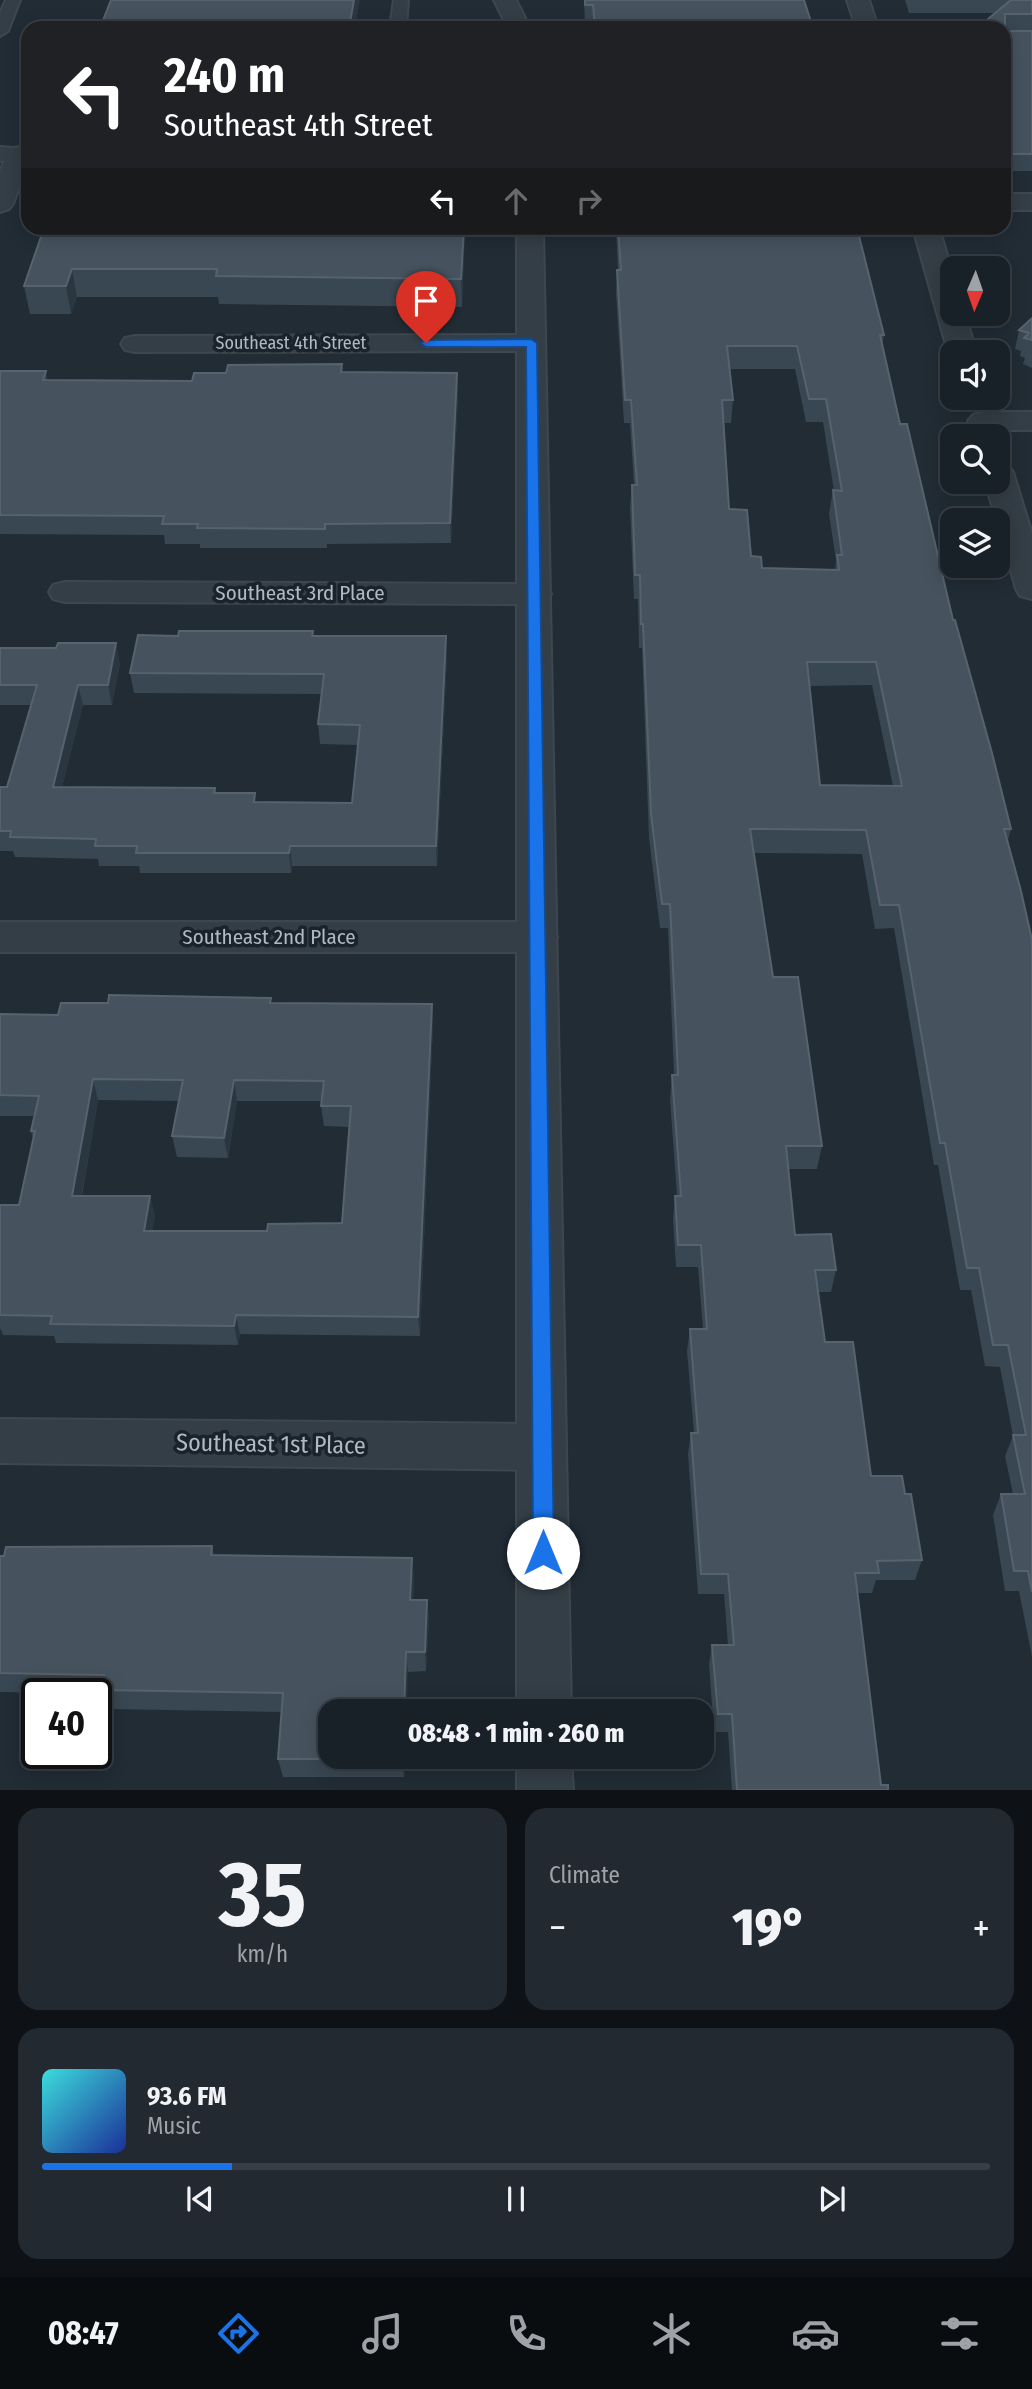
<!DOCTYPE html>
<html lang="en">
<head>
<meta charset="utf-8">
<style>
  :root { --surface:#192128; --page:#222930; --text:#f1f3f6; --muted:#9fa3a8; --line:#373e45; --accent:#1a73e8 }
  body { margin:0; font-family:"Fira Sans Condensed",sans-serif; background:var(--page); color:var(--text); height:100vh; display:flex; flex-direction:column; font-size:26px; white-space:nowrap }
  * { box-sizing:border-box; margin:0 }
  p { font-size:23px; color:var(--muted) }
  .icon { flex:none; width:38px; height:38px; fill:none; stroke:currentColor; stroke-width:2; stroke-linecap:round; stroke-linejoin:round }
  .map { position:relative; height:1790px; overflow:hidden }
  .panel { display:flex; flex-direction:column; gap:18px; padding:18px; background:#0e1216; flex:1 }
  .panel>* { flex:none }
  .hud { position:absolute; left:21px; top:21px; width:990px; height:214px; border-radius:21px; box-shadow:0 4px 18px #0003,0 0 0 2px var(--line); background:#202124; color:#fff; overflow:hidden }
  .needle { width:46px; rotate:182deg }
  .buttons { position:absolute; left:940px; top:256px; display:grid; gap:14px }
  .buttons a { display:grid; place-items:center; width:70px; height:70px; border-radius:14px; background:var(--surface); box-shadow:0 4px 18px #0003,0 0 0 2px var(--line); font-size:35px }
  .speed { position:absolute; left:21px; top:1678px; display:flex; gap:14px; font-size:35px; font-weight:700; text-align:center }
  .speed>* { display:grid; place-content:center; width:91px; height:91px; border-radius:50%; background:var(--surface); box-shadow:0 4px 18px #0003,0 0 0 2px var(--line); line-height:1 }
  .speed .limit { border:4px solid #111; border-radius:10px; background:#fff; color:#111 }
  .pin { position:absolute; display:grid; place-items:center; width:60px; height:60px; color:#fff; margin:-72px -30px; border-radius:50% 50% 50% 0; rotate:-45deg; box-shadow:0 0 7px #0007 }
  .pin .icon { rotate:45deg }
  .me { position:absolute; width:77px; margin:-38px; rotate:0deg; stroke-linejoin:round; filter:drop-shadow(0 0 5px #0008) }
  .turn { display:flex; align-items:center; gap:24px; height:147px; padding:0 28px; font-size:32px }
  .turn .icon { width:91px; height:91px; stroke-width:2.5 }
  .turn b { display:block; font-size:49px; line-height:60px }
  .lanes { display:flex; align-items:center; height:66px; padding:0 28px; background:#0003; justify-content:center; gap:35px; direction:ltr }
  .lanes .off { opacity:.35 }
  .big { font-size:52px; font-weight:800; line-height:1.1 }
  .panel .tile { flex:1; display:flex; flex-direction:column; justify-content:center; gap:10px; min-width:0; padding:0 24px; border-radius:21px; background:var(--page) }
  .panel .dial { align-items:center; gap:0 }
  .dial b { font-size:91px; line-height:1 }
  .song { display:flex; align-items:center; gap:21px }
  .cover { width:84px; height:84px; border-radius:10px; background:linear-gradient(135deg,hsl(180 70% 55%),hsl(230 70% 35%)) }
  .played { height:7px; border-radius:4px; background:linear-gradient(90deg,var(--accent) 20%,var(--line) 20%) }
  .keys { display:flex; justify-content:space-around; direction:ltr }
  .heat { display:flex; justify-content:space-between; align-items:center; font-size:38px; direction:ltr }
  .panel .tiles { flex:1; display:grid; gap:18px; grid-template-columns:1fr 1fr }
  .tile:last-child { grid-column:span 2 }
  .trip { position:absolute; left:318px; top:1699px; width:396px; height:70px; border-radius:21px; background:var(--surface); box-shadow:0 4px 18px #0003,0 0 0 2px var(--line); font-weight:800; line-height:70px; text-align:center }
  .tab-bar { display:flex; height:112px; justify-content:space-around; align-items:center; background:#0a0d10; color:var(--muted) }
  .tab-bar .icon { width:49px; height:49px }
  .tab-bar .current { color:var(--accent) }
  .tab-bar b { font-size:32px; color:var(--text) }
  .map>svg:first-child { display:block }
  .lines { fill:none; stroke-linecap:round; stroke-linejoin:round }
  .service-casing { stroke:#3e4750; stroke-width:4 }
  .minor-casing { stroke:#3e4750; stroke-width:4 }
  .tertiary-casing { stroke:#3e4750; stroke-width:4 }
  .service { fill:#343e46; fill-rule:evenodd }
  .minor { fill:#343e46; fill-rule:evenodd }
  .tertiary { fill:#343e46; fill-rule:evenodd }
  .wall { fill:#394752; fill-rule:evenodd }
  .shaded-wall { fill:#2a3741 }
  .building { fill:#46535e; stroke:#56636e; stroke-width:2; fill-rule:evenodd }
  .route { fill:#1a73e8; stroke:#114b97; stroke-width:2 }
  .labels { text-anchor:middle; stroke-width:7; stroke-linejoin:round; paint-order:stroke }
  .far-street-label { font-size:18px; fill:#afb9c3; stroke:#1a232b }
  .street-label { font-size:21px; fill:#afb9c3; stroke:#1a232b }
  .near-street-label { font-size:24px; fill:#afb9c3; stroke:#1a232b }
</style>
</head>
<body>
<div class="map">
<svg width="1032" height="1791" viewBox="0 0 1032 1791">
  <rect width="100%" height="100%" fill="#212c35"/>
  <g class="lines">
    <g class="service-casing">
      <path id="service" d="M 6,0 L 20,0 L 8,31 L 0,36 L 0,13 Z
        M 394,0 L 408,0 L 406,28 L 390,28 Z"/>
    </g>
    <g class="minor-casing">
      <path id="minor" d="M 847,0 L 869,0 L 878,28 L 856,28 Z
        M 0,147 L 28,149 L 28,159 L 0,161 Z
        M 1004,194 L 1032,194 L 1032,210 L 1004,210 Z
        M 913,228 L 939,228 L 952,271 L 952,313 L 965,313 L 976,352 L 952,352 L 952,358 L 948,352 Z
        M 531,335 L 541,337 L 545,343 L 541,349 L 531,351 L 135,352 L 125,350 L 121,344 L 125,338 L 135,336 Z
        M 983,412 L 1032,412 L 1032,430 L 983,430 L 973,427 L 968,421 L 973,415 Z
        M 998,463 L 1009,466 L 1013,472 L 1032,534 L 1032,599 L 1020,596 L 1016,589 L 985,481 L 998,481 Z
        M 65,582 L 535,584 L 547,587 L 551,594 L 547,601 L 535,604 L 65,602 L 53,599 L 49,592 L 53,585 Z
        M 0,922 L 537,922 L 551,927 L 557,937 L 551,947 L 537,952 L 0,952 Z
        M 0,1419 L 542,1424 L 559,1431 L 566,1447 L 559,1463 L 542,1470 L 0,1463 Z"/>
    </g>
    <g class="tertiary-casing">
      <path id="tertiary" d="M 494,0 L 516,0 L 530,28 L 508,28 Z
        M 19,147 L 28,147 L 28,163 L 13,204 L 9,209 L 0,212 L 0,171 L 10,149 Z
        M 517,228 L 543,228 L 571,1712 L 517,1712 Z
        M 517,1757 L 571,1757 L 573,1791 L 517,1791 Z"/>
    </g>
    <use href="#service" class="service"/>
    <use href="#minor" class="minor"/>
    <use href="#tertiary" class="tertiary"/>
  </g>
  <path class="wall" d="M 584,0 L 804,0 L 813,28 L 593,28 L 593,25 L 585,25 Z
    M 905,0 L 1032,0 L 1032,30 L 1005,30 L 1005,31 L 1032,31 L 1032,171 L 1004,171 L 1004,28 L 994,13 L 909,13 Z
    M 44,228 L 465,228 L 462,307 L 219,304 L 218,297 L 77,297 L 71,314 L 30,314 L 24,286 Z
    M 616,228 L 857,228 L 884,335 L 882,346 L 900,424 L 953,620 L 1011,829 L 1008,840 L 1032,940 L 1032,1657 L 1019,1591 L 1005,1591 L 993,1515 L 1001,1494 L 1013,1494 L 1005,1456 L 1013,1436 L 1000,1367 L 985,1366 L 971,1290 L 960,1290 L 938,1165 L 934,1165 L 894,928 L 875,929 L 862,854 L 754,853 L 773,977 L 822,1146 L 817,1169 L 788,1169 L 795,1235 L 836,1270 L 831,1292 L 818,1292 L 825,1342 L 871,1476 L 905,1494 L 922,1560 L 915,1580 L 876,1580 L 872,1593 L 857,1593 L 881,1785 L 888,1790 L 732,1790 L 728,1732 L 714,1732 L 709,1664 L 712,1645 L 728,1645 L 724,1594 L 698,1594 L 688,1454 L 691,1433 L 694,1433 L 687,1351 L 690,1329 L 703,1329 L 698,1267 L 676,1267 L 673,1219 L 675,1196 L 677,1196 L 670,1099 L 672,1075 L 674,1075 L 668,928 L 660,928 L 649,838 L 642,648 L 639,648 L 638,599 L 634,599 L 630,508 L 632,485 L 634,485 L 630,423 L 624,423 L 616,292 L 617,270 L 618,270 ZM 730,369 L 795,369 L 806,422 L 823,422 L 834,491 L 833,490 L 829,514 L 836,560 L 835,570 L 762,568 L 751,556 L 729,509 L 723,423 L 731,423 L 733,400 ZM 872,685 L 893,786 L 820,785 L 809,686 Z
    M 1032,318 L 1032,368 L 1023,364 L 1025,358 L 1020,356 L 1021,351 L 1015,349 L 1019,330 Z
    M 342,364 L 343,372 L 458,393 L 451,543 L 327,544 L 327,548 L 200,548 L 200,544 L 165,544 L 164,535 L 0,534 L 0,371 L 46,371 L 47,380 L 192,381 L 226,373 Z
    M 313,631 L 314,636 L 447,656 L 437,866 L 292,866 L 291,873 L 140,873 L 139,866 L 99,866 L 98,859 L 15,857 L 13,851 L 0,851 L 0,787 L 7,787 L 31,705 L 0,705 L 0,648 L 120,663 L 112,705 L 83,705 L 62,787 L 215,788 L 216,793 L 256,802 L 352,803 L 358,745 L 320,744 L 318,724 L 322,694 L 134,693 L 130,673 L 178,636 Z
    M 271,998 L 271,1003 L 432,1004 L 433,1024 L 420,1336 L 240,1334 L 238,1345 L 56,1343 L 54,1336 L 3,1335 L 0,1328 L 0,1205 L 19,1205 L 33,1139 L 31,1131 L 34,1116 L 0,1116 L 0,1014 L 58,1015 L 108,1003 ZM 98,1100 L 179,1101 L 172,1136 L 177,1157 L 228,1158 L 237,1101 L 322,1101 L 321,1106 L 324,1126 L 349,1127 L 342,1223 L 267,1231 L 152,1231 L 155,1216 L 150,1196 L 82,1196 Z
    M 212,1546 L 214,1555 L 412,1558 L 414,1579 L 413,1600 L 427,1600 L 429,1620 L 426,1671 L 408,1672 L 331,1757 L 405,1757 L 404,1777 L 283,1777 L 278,1759 L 282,1712 L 109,1709 L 103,1694 L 0,1692 L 0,1556 Z"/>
  <path class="shaded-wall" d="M 354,0 L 360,0 L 355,28 L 349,28 Z
    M 464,228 L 465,228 L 462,307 L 461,279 Z
    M 72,269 L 77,297 L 71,314 L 66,286 Z
    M 457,373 L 458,393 L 451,543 L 450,523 Z
    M 446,636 L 447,656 L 437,866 L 436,846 Z
    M 116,643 L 120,663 L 112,705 L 108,685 Z
    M 78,685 L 83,705 L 57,807 L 53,787 Z
    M 290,846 L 292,866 L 291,873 L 289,853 Z
    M 432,1004 L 433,1024 L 420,1336 L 418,1317 Z
    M 93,1079 L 98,1100 L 78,1216 L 72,1196 Z
    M 234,1080 L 237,1101 L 228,1158 L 224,1138 Z
    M 150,1196 L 155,1216 L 149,1251 L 144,1231 Z
    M 236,1315 L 240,1334 L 238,1345 L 234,1326 Z
    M 412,1558 L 414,1579 L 412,1620 L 410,1600 Z
    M 427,1600 L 429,1620 L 426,1671 L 425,1652 Z
    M 406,1652 L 408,1672 L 407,1712 L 404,1712 Z
    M 402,1757 L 405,1757 L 404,1777 L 402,1759 Z"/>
  <path class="building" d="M 111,0 L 354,0 L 349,28 L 100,28 Z
    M 585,0 L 804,0 L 813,28 L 595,28 L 593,5 L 585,5 Z
    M 1011,0 L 1032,0 L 1032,14 L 1005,14 L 1005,31 L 1032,31 L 1032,154 L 1004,154 L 1004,28 L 977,28 Z
    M 44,228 L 464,228 L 461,279 L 216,276 L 217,269 L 72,269 L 66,286 L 24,286 Z
    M 618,228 L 857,228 L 884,335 L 880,335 L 900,424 L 907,424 L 953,620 L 955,620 L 992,753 L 1011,829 L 1004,829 L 1021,891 L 1032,940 L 1032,1592 L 1028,1571 L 1014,1571 L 1001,1494 L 1025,1494 L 1013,1435 L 1026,1435 L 1008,1345 L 993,1345 L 979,1268 L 967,1268 L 945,1143 L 940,1143 L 899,905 L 880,905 L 866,830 L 750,829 L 773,977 L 798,977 L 822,1146 L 786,1146 L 795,1235 L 831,1234 L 836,1270 L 815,1270 L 825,1342 L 853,1342 L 871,1476 L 902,1476 L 905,1494 L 911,1494 L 922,1560 L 877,1561 L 879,1573 L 855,1573 L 881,1785 L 888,1785 L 888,1790 L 737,1790 L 732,1714 L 718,1714 L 712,1645 L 734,1645 L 728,1574 L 701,1574 L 691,1433 L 698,1433 L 690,1329 L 707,1329 L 701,1245 L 678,1245 L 675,1196 L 681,1196 L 672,1075 L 678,1075 L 670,904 L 662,904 L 651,814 L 643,624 L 641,624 L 640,575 L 635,575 L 632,485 L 637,485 L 631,400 L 625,400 L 617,270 L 621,270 ZM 727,346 L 797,346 L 809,399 L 826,399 L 842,491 L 833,490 L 842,555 L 837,555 L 839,570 L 762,568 L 761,557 L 751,556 L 747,510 L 729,509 L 722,400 L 733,400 ZM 807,662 L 876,662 L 902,786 L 820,785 Z
    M 1032,318 L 1032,340 L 1024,338 L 1029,333 L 1019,330 Z
    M 342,364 L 341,372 L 457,373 L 450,523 L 325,524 L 325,529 L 197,528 L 198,524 L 162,524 L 164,516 L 0,515 L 0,371 L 46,371 L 43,380 L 192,381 L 194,373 L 226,373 L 228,365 Z
    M 179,631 L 313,631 L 312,636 L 446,636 L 436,846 L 290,846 L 289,853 L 136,853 L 137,846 L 95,846 L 96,839 L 10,837 L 11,831 L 0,831 L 0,787 L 7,787 L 37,685 L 0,685 L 0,648 L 56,648 L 58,643 L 116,643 L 108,685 L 78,685 L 53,787 L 215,788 L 214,793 L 255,793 L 254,802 L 352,803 L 360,725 L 318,724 L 324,674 L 130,673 L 138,635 L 178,636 Z
    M 109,995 L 271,998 L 270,1003 L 432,1004 L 418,1317 L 236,1315 L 234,1326 L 50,1324 L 52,1316 L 0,1315 L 0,1205 L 19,1205 L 35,1131 L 31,1131 L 39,1096 L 0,1095 L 0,1014 L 58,1015 L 61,1003 L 108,1003 ZM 93,1079 L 183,1080 L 172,1136 L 224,1138 L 234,1080 L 324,1081 L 321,1106 L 351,1106 L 342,1223 L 268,1224 L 267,1231 L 144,1231 L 150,1196 L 72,1196 Z
    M 212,1546 L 211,1555 L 412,1558 L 410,1600 L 427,1600 L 425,1652 L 406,1652 L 404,1712 L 331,1712 L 331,1757 L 402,1757 L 402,1759 L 278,1759 L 283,1693 L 101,1690 L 104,1675 L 0,1673 L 0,1556 L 4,1556 L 6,1547 Z"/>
  <path class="route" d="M 531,339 L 537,343 L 554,1553 L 550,1560 L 543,1563 L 536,1560 L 533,1553 L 526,347 L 426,347 L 420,343 L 426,340 Z"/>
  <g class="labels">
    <g class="far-street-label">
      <text x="291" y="349">Southeast 4th Street</text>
    </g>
    <g class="street-label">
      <text x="300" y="600">Southeast 3rd Place</text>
      <text x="269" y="944">Southeast 2nd Place</text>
    </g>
    <g class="near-street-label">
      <text transform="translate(271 1444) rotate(1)" y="8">Southeast 1st Place</text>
    </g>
  </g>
</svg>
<div class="buttons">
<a><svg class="needle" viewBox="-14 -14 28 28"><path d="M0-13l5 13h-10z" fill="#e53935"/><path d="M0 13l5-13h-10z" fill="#9fa3a8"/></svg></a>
<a><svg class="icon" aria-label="sound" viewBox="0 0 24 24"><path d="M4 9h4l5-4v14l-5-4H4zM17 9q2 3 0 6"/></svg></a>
<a><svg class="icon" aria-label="search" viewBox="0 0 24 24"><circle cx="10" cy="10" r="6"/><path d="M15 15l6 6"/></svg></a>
<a><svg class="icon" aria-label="layers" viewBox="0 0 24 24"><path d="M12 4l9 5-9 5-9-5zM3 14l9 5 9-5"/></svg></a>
</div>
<div class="speed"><div class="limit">40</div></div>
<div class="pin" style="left:426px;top:343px;background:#d93025"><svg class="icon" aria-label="arrive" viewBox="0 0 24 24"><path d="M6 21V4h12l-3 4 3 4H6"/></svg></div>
<svg class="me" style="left:543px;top:1553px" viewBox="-20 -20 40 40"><circle r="19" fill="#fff"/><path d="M0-13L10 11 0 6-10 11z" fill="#1a73e8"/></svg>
<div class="trip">08:48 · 1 min · 260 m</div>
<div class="hud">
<div class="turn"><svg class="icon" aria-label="left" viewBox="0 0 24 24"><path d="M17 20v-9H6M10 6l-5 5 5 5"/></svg><div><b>240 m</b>Southeast 4th Street</div></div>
<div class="lanes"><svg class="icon" aria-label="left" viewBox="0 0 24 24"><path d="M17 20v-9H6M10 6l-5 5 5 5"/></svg><svg class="icon off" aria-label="ahead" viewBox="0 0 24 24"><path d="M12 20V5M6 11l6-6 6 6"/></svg><svg class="icon off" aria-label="right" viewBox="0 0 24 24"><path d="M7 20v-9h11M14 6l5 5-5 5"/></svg></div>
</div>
</div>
<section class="panel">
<div class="tiles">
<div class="tile dial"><b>35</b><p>km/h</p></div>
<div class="tile"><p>Climate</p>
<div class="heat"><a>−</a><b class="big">19°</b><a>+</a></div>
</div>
<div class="tile">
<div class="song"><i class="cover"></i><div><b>93.6 FM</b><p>Music</p></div></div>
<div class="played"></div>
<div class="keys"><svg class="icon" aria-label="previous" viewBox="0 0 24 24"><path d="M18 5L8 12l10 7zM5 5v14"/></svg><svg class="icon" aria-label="pause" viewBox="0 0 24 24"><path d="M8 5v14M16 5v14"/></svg><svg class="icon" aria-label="next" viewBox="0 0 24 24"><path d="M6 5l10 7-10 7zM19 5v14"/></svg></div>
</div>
</div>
</section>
<nav class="tab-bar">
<b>08:47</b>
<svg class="icon current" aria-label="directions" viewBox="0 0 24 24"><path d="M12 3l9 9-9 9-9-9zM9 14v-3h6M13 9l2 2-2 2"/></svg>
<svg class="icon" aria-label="music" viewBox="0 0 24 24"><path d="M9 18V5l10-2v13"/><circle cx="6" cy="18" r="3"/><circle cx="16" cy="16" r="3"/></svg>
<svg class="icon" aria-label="phone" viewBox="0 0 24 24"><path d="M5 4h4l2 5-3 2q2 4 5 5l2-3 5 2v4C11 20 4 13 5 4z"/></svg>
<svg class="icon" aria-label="climate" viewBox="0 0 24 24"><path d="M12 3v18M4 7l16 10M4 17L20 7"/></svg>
<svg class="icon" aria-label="car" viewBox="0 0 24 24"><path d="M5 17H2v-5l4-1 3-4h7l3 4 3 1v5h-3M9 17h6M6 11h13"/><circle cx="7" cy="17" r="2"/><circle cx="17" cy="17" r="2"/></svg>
<svg class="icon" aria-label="filters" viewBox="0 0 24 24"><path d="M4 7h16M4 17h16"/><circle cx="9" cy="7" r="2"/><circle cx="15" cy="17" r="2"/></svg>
</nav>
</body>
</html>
